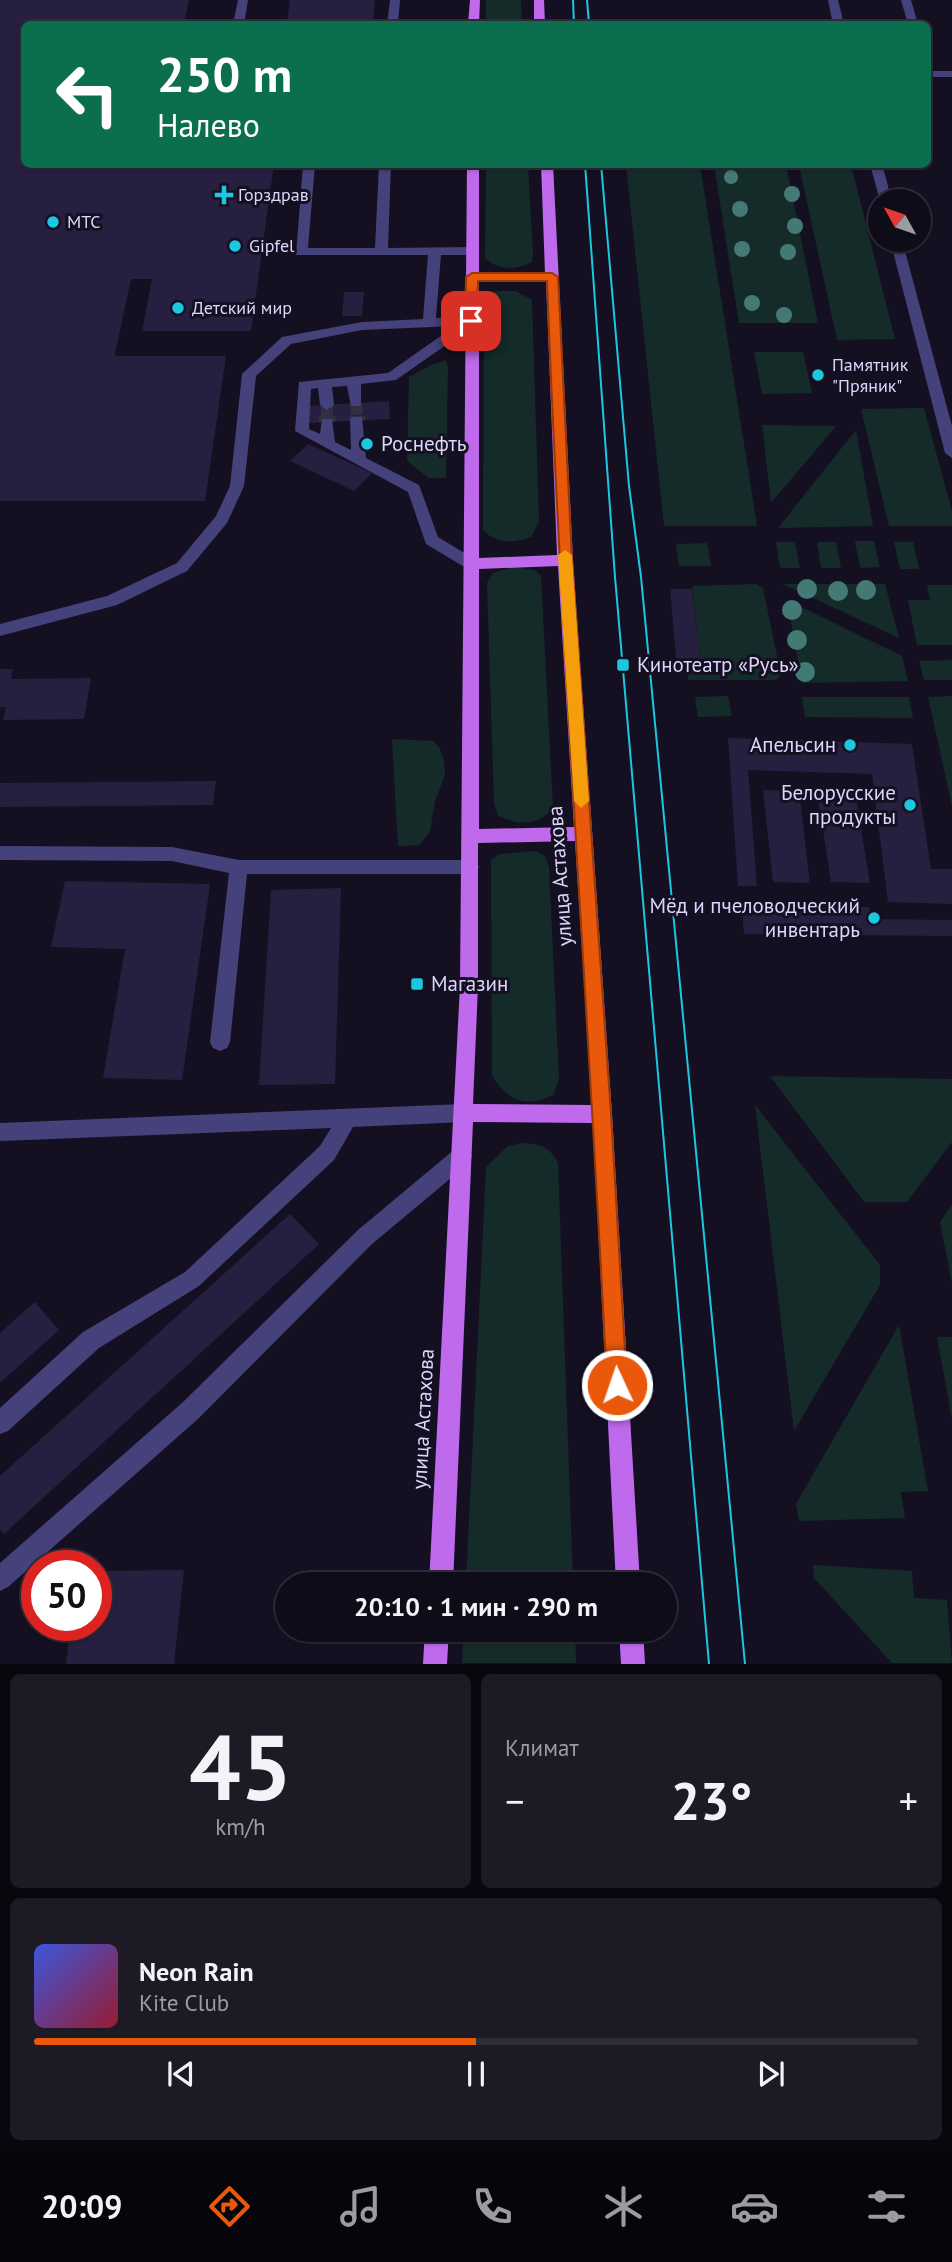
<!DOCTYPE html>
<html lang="ru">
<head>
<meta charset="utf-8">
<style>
  :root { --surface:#0f0c19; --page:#1d1a26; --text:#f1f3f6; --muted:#9b9ba2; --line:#2f2c38; --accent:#ea580c }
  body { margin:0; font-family:"PT Sans",sans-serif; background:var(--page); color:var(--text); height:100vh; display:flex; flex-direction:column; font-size:26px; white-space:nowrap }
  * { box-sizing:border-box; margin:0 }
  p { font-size:23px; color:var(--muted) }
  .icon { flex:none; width:38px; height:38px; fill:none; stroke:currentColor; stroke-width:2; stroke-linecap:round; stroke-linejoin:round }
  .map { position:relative; height:1664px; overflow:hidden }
  .side { display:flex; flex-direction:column; gap:10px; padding:10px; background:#08070e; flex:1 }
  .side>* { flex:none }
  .guide { position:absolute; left:21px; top:21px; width:910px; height:147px; border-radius:10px; box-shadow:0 2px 5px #0004,0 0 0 2px var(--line); background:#0b6e4f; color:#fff; overflow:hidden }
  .needle { width:46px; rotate:310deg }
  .tools { position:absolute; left:868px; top:189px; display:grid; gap:14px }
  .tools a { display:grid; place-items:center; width:63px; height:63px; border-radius:50%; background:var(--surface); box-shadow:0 2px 5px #0004,0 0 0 2px var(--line); font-size:35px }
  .speed { position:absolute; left:21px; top:1550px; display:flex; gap:14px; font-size:35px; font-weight:700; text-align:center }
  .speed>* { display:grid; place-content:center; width:91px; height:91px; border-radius:50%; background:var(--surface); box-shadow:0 2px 5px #0004,0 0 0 2px var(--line); line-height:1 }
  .speed .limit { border:10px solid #d22; background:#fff; color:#111 }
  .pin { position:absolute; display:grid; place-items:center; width:60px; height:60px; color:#fff; margin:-30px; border-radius:14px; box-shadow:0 4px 10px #0006 }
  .me { position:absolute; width:77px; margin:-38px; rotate:357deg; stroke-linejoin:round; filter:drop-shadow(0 0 5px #0008) }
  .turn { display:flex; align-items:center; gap:24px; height:147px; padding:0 21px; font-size:32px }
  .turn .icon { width:91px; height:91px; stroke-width:2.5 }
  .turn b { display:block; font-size:49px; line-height:60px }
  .big { font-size:52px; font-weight:700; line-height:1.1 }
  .side .widget { flex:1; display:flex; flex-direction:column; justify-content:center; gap:10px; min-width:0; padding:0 24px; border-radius:10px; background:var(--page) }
  .side .dial { align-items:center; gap:0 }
  .dial b { font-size:91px; line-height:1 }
  .song { display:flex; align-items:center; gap:21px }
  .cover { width:84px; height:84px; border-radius:10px; background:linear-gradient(135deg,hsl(230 70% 55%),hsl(350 70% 35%)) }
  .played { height:7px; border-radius:4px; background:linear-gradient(90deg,var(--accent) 50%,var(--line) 50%) }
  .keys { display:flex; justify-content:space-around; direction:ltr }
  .heat { display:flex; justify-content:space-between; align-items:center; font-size:38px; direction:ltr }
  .side .tiles { flex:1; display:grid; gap:10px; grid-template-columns:1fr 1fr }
  .widget:last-child { grid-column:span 2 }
  .trip { position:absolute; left:275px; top:1572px; width:402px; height:70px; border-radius:35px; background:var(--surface); box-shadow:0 2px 5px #0004,0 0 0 2px var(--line); font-weight:700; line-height:70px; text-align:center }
  .dock { display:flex; height:112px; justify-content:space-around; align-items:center; background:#06050a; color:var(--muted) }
  .dock .icon { width:49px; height:49px }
  .dock .current { color:var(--accent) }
  .dock b { font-size:32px; color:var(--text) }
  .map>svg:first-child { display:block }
  .green { fill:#142b2a }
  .building { fill:#261f40 }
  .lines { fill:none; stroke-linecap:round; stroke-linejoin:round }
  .minor-tunnel-far1 { stroke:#322e42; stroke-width:12; stroke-dasharray:12 6; stroke-linecap:butt }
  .minor-tunnel { stroke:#322e42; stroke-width:17; stroke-dasharray:17 8; stroke-linecap:butt }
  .minor { fill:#45417b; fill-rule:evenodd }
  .major { fill:#bf6aed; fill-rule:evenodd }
  .tram { stroke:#1cc8e0; stroke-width:2 }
  .tree { fill:#447a75 }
  .route { fill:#ea580c; stroke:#983908; stroke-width:2 }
  .slow { fill:#f59e0b }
  .poi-dot { fill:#1cc8e0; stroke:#141021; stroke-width:2.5 }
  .labels { text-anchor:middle; stroke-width:6; stroke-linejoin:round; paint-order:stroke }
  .far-poi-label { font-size:18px; fill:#dbd6fa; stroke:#141021; text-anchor:start }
  .poi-label { font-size:21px; fill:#dbd6fa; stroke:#141021; text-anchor:start }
  .street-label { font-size:21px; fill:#dbd6fa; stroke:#141021 }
</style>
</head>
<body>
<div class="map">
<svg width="952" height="1664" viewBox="0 0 952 1664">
  <rect width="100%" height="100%" fill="#141021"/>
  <path class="green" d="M 486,0 L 521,0 L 522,24 L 486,24 Z
    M 486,165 L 528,165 L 533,255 L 532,262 C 517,270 498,271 485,258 Z
    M 626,165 L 700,165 L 757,526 L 664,526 Z
    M 714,165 L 786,165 L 818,323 L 739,323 Z
    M 799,165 L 851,165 L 895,339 L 837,340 Z
    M 496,291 L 516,291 L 532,300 L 539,522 L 531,537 C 515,543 496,544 483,530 L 484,297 Z
    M 754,352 L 803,352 L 812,393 L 762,394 Z
    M 446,360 L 448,367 L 446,478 L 429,478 L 407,461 L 409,377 L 431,365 Z
    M 924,408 L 952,511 L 952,526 L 889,526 L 861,409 Z
    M 762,425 L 836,426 L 771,503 Z
    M 856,430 L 873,526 L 778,528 Z
    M 855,541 L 874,541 L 880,567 L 860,568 Z
    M 776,542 L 795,542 L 800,568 L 780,568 Z
    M 817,542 L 836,542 L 841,568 L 821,568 Z
    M 894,542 L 913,542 L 919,569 L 900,569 Z
    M 707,543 L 711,566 L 679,566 L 676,544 Z
    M 513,567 L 535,570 L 541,576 L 553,808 C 539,826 517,826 498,815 L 494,803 L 487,583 L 493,573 Z
    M 756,584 L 763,588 L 781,675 L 776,680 L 688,680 L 687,668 L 701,668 L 692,586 Z
    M 783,584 L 885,584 L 899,638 Z
    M 927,585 L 952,585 L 952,645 L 917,645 L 908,600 L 930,600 Z
    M 787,600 L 902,656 L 908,681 L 802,683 Z
    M 952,660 L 952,680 L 924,680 L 919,661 Z
    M 728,696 L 732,716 L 698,717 L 695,697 Z
    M 952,696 L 952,806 L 928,697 Z
    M 802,697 L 909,697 L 913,718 L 805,717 Z
    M 392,739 L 433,741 L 439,747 L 444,760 L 445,775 L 435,801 L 430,832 L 419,845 L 398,846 Z
    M 536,851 L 545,856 L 549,867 L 559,1079 L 553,1095 C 525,1109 507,1100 492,1075 L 491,860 L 500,854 Z
    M 770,1076 L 952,1079 L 952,1142 L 907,1202 L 864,1202 Z
    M 755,1105 L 880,1265 L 880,1285 L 794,1431 Z
    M 520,1143 C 539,1143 549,1146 558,1163 L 573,1584 L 466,1584 L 486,1167 L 507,1147 Z
    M 952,1205 L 952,1284 L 940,1222 Z
    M 899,1325 L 928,1491 L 901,1492 L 905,1518 L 799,1521 L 796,1504 Z
    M 937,1337 L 952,1337 L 952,1419 Z
    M 813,1565 L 912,1571 L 914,1598 L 947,1600 L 952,1663 L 892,1663 L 814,1578 Z
    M 464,1629 L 575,1629 L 576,1663 L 462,1663 Z"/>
  <path class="building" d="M 0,0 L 189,0 L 184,24 L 24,24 L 24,164 L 274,164 L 251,331 L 142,331 L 152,279 L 131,279 L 116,349 L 115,356 L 226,356 L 205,501 L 0,501 Z
    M 290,0 L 375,0 L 373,24 L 287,24 Z
    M 344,292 L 364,292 L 362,316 L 342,316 Z
    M 389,401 L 390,419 L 309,423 L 309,406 Z
    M 308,444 L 372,473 L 354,491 L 290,461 Z
    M 670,589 L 692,589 L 701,668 L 677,668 Z
    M 0,669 L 13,669 L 11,679 L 91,678 L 84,719 L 3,720 L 6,707 L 0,707 Z
    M 728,738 L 912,744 L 931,869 L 952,869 L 952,904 L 888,902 L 872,774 L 748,770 L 757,886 L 738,886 Z
    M 216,781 L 213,805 L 0,807 L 0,783 Z
    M 763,790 L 799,791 L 810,883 L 773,882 Z
    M 817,792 L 855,792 L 870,883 L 831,882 Z
    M 65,881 L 210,884 L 182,1080 L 103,1078 L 125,949 L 51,947 Z
    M 341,888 L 335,1084 L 259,1085 L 271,890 Z
    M 742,906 L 869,907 L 871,919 L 952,920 L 952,936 L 744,934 Z
    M 290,1214 L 319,1244 L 4,1534 L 0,1529 L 0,1476 Z
    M 35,1302 L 59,1330 L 0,1383 L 0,1333 Z
    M 184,1570 L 174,1664 L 66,1664 L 71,1626 L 96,1626 L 96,1571 Z"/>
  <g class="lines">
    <path class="minor-tunnel-far1" d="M 356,403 L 357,418
      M 327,405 L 327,418"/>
    <path class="minor-tunnel" d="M 327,416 L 327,422
      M 357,416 L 357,420"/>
    <path class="minor" d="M 238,0 L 248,0 L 244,24 L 233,24 Z
      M 390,0 L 400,0 L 398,24 L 387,24 Z
      M 828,0 L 838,0 L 844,24 L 833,24 Z
      M 901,0 L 911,0 L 918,24 L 908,24 Z
      M 928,71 L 952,71 L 952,77 L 928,77 Z
      M 303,164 L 315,164 L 308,248 L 375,248 L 379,164 L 391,164 L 388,248 L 472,247 L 478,251 L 472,255 L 441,255 L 436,318 L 471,317 L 476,318 L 476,324 L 396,380 L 361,384 L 361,406 L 351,406 L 347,386 L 332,387 L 334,405 L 327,410 L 320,405 L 318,388 L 311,389 L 309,429 L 320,434 L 322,419 L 332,419 L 335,442 L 351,450 L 350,420 L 352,417 L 362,417 L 366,458 L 419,485 L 438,537 L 476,560 L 479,564 L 476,568 L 466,568 L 426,544 L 408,492 L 295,431 L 299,382 L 388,373 L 455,326 L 362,330 L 291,344 L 256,376 L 244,486 L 227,523 L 187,571 L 117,605 L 0,636 L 0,624 L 107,596 L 177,563 L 216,516 L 230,486 L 242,374 L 282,337 L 362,322 L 423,319 L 428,255 L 296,255 Z
      M 870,164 L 882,164 L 892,201 L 880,201 Z
      M 890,240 L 902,240 L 952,426 L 952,458 L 945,453 Z
      M 0,846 L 172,847 L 239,860 L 470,860 L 476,862 L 479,867 L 476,872 L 470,874 L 247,874 L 230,1042 L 227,1048 L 220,1051 L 213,1048 L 210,1042 L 229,873 L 172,861 L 0,860 Z
      M 463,1104 L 470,1106 L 473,1113 L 470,1120 L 463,1122 L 353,1127 L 334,1160 L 199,1286 L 99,1348 L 8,1431 L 0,1434 L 0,1408 L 83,1332 L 185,1272 L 320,1146 L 331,1128 L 0,1141 L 0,1123 Z
      M 462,1146 L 469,1149 L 472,1156 L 469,1163 L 372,1244 L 199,1418 L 8,1587 L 0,1591 L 0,1563 L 183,1402 L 358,1230 L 455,1149 Z"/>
    <path class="major" d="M 470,0 L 480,0 L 479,24 L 468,24 Z
      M 534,0 L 544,0 L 545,24 L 534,24 Z
      M 467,164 L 479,164 L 479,273 L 545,273 L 541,164 L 553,164 L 573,560 L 612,1114 L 640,1584 L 616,1584 L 593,1123 L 473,1122 L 453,1584 L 429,1584 L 460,986 ZM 479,281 L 546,281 L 557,555 L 479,558 ZM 558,566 L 574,827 L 479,829 L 479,569 ZM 575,841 L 592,1105 L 473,1104 L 478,986 L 478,843 Z
      M 425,1629 L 449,1629 L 447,1664 L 423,1664 Z
      M 619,1629 L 643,1629 L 645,1664 L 621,1664 Z"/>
    <path class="tram" d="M 573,0 L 574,24
      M 587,0 L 589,24
      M 585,164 L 615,577 L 709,1664
      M 601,164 L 629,486 L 641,577 L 745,1664"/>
  </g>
  <g class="tree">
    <circle cx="731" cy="177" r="7"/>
    <circle cx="792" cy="194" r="8"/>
    <circle cx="740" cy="209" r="8"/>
    <circle cx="795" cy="226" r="8"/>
    <circle cx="742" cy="249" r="8"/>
    <circle cx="788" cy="252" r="8"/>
    <circle cx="752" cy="303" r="8"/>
    <circle cx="784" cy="315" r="8"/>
    <circle cx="807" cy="589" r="10"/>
    <circle cx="866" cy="590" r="10"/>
    <circle cx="838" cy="591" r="10"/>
    <circle cx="792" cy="610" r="10"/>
    <circle cx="797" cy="640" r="10"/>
    <circle cx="805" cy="672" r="10"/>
  </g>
  <path class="route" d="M 472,273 L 552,273 L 558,277 L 572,560 L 611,1114 L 627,1385 L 624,1392 L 617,1395 L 610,1392 L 607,1385 C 589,1017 561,649 547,281 L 478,281 L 477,321 L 471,325 L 465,321 L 466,277 Z"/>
  <path class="slow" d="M 565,550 L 572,555 L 589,801 L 581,808 L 574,801 L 558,555 Z"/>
  <g class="poi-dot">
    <path d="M220.5 184.5h7v7h7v7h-7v7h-7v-7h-7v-7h7z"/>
    <circle cx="53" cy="222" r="7"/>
    <circle cx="235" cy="246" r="7"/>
    <circle cx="178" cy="308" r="7"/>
    <circle cx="818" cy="375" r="7"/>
    <circle cx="367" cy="444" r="7"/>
    <rect x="616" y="658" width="14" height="14" rx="3.5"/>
    <circle cx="850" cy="745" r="7"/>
    <circle cx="910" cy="805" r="7"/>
    <circle cx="874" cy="918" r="7"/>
    <rect x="410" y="977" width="14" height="14" rx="3.5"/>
  </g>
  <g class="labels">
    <g class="far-poi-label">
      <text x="238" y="201">Горздрав</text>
      <text x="67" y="228">МТС</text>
      <text x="249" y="252">Gipfel</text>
      <text x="192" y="314">Детский мир</text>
      <text x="832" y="371">Памятник<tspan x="832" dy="21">"Пряник"</tspan></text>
    </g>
    <g class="poi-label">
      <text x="381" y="451">Роснефть</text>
      <text x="637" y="672">Кинотеатр «Русь»</text>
      <text x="836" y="752" text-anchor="end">Апельсин</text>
      <text x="896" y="800" text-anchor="end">Белорусские<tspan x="896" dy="24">продукты</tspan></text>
      <text x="860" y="913" text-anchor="end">Мёд и пчеловодческий<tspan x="860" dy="24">инвентарь</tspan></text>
      <text x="431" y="991">Магазин</text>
    </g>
    <g class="street-label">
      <text transform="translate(560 876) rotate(-94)" y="7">улица Астахова</text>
      <text transform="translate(423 1419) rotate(-87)" y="7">улица Астахова</text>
    </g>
  </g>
</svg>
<div class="tools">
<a><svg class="needle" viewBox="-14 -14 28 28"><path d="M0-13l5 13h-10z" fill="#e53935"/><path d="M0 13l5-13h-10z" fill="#9b9ba2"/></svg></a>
</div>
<div class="speed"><div class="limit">50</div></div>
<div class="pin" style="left:471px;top:321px;background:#d93025"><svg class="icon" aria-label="arrive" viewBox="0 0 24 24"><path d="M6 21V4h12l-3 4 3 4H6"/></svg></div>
<svg class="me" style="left:617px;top:1385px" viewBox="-20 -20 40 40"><circle r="17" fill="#ea580c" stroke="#fff" stroke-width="3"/><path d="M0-11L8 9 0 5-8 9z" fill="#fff"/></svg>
<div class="trip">20:10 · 1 мин · 290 m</div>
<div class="guide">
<div class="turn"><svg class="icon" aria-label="left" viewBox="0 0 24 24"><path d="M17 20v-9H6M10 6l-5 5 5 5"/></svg><div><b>250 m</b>Налево</div></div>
</div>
</div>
<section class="side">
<div class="tiles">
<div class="widget dial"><b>45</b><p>km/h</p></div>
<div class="widget"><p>Климат</p>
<div class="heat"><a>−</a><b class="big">23°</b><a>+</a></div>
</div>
<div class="widget">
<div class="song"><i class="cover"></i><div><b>Neon Rain</b><p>Kite Club</p></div></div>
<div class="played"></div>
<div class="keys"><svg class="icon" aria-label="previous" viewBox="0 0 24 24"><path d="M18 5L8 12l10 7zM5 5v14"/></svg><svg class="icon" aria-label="pause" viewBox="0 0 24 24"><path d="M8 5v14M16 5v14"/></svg><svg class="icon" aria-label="next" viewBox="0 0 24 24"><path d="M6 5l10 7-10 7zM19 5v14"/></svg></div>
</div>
</div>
</section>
<nav class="dock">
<b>20:09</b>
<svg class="icon current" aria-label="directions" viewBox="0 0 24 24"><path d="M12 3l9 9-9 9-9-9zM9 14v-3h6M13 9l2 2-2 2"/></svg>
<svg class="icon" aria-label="music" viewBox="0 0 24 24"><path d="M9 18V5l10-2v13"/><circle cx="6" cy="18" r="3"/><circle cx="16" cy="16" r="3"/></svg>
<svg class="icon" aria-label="phone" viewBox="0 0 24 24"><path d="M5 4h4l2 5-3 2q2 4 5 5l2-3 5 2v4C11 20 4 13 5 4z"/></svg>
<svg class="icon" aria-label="climate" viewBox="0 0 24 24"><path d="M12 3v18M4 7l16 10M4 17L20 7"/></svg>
<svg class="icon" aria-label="car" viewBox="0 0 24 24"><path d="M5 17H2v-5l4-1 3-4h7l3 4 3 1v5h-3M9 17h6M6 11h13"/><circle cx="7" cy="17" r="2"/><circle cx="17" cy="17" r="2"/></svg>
<svg class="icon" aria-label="filters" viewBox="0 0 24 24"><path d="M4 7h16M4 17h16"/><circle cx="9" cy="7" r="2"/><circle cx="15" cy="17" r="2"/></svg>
</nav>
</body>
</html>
